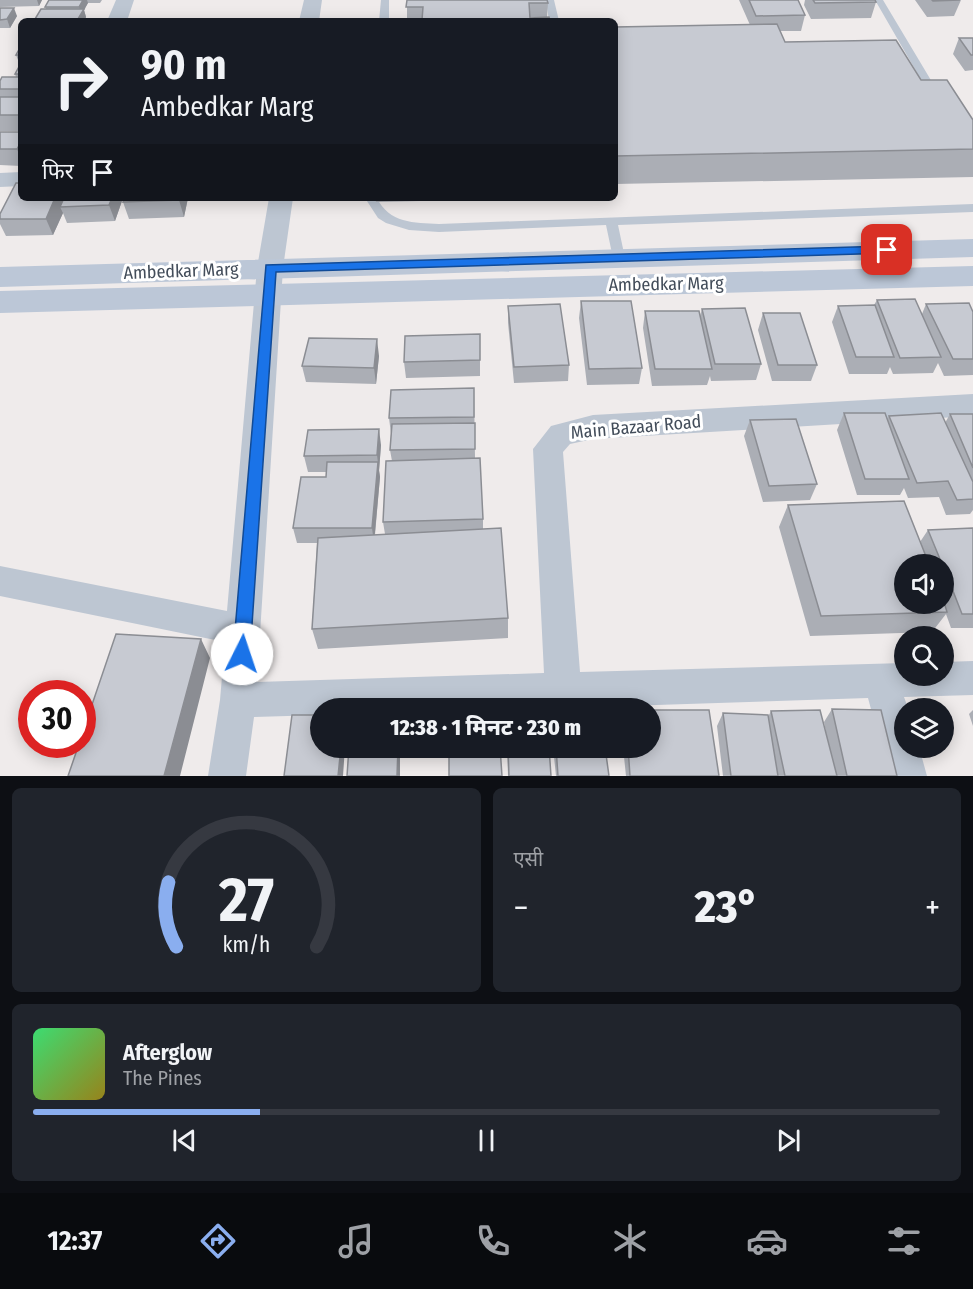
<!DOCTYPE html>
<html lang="hi">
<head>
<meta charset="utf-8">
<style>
  :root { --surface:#171b24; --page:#20242c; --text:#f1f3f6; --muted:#9ea1a6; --line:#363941; --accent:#8aaeef }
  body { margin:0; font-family:"Fira Sans Condensed","Noto Sans Devanagari",sans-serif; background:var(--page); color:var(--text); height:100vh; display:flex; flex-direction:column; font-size:22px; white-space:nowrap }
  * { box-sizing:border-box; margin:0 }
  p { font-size:20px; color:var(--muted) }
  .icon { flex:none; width:33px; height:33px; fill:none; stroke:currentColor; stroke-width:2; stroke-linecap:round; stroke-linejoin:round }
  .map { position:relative; height:776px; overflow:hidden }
  .panel { display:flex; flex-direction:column; gap:12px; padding:12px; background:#0d0f14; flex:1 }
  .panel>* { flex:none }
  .top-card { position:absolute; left:18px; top:18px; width:600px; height:183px; border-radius:9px; box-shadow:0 3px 15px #0003; background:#171b24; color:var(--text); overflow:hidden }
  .controls { position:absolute; left:894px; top:554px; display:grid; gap:12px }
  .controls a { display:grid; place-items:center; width:60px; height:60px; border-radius:50%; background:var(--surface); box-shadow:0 3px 15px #0003; font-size:30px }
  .speed { position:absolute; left:18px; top:680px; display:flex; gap:12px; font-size:30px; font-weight:700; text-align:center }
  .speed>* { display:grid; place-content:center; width:78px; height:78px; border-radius:50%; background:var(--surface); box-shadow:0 3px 15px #0003; line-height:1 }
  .speed .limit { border:9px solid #d22; background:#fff; color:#111 }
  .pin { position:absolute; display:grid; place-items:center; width:51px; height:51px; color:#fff; margin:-26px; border-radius:12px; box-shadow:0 3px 9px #0006 }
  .me { position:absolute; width:66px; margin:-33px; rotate:4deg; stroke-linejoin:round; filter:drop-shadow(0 0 4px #0008) }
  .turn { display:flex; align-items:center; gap:21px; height:126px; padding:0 24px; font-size:27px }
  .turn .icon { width:78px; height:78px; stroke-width:2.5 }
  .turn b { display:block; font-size:42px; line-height:51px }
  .then { display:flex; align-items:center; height:57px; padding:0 24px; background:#0003; gap:12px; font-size:22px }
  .big { font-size:45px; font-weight:800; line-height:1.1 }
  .panel .tile { flex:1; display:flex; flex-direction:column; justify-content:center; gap:9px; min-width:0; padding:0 21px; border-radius:9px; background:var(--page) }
  .panel .dial { align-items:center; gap:0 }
  .dial svg { height:156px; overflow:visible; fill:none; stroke:var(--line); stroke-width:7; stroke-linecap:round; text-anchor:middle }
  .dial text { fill:var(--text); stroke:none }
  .song { display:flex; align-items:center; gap:18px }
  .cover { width:72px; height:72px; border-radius:9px; background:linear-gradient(135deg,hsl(140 70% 55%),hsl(50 70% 35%)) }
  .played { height:6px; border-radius:3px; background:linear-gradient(90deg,var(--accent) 25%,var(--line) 25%) }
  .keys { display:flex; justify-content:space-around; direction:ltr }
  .heat { display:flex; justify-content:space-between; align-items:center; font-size:33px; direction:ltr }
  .panel .tiles { flex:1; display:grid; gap:12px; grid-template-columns:1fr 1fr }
  .tile:last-child { grid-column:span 2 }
  .trip { position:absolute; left:310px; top:698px; width:351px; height:60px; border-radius:30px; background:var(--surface); box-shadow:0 3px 15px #0003; font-weight:800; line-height:60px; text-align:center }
  .dock { display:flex; height:96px; justify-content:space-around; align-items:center; background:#090b0e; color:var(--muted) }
  .dock .icon { width:42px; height:42px }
  .dock .current { color:var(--accent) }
  .dock b { font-size:27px; color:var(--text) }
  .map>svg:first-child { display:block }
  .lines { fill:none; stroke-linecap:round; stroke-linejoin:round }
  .lane { fill:#bdc6d2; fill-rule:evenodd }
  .street { fill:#bdc6d2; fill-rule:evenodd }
  .secondary { fill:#bcc7d7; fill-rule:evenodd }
  .wall { fill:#abaeb5; fill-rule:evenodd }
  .shaded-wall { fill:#8b8d93 }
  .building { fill:#c7cad2; stroke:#8b8d93; stroke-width:1.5 }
  .route { fill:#1a73e8; stroke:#114b97; stroke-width:1.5 }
  .labels { text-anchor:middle; stroke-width:6; stroke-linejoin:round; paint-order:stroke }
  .street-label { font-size:18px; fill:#434d5a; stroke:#fff }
</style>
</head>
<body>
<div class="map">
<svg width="973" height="776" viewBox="0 0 973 776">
  <rect width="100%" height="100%" fill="#efebeb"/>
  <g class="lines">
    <path class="lane" d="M 381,0 L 389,0 L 389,21 L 379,21 Z
      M 546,0 L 554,0 L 559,21 L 549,21 Z
      M 875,0 L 883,0 L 941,97 L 940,99 L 936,100 L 931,97 Z
      M 365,198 L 377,198 C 389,223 414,223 439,224 L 973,204 L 973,212 L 618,225 L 625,258 L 619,262 L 613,258 L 606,225 L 439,232 L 409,230 L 386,223 L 378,218 Z"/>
    <path class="street" d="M 116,0 L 134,0 L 127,21 L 107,21 Z
      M 304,0 L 322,0 L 319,21 L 299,21 Z
      M 21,172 L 21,186 L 0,187 L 0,173 Z
      M 269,198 L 293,198 L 283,268 L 257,682 L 544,673 L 533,449 L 551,426 L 593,415 L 973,394 L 973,416 L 593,439 L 570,444 L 563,452 L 580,672 L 904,663 L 904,675 L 944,675 L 944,662 L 973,661 L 973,695 L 904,697 L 908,708 L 904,708 L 904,747 L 919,747 L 927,776 L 889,776 L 868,698 L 564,708 L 321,708 L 321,715 L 254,717 L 246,776 L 208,776 L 220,700 L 225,642 L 0,596 L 0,566 L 227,611 L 257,268 Z"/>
    <path class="secondary" d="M 973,239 L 973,257 L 0,287 L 0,267 Z
      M 973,266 L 973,286 L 0,313 L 0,291 Z"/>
  </g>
  <path class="wall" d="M 0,0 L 42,0 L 39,6 L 0,7 Z
    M 49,0 L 102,0 L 100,3 L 88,3 L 84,10 L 86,17 L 84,21 L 36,21 L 35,19 L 46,9 L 45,7 Z
    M 407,0 L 548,3 L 547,17 L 407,20 Z
    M 739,0 L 798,0 L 805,15 L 801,31 L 780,31 L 785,42 L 921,80 L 973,120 L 973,177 L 615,184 L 615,27 L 750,25 Z
    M 805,0 L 875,0 L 876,2 L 871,18 L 811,19 L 804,5 Z
    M 915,0 L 961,0 L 954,16 L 927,17 Z
    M 0,8 L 17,16 L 10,28 L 0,28 Z
    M 959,38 L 973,38 L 973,70 L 965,71 L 953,54 Z
    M 21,46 L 21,131 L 0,131 L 0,81 L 16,77 L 15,74 L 20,65 L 16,55 Z
    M 0,132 L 21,132 L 21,166 L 0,165 Z
    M 21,198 L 123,198 L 115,221 L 67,223 L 63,213 L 53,235 L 6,236 L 0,224 L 0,214 Z
    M 188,198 L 184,217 L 129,219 L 123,202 Z
    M 375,198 L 557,198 L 376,202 Z
    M 877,300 L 922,314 L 926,304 L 973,312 L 973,375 L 944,376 L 938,363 L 933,373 L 893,374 L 890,367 L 887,374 L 849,374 L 832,322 L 838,306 L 874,305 Z
    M 581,301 L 642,368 L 639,384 L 587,385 L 579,318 Z
    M 508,306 L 569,365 L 568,381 L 514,383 L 508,323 Z
    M 702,309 L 761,364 L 756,380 L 711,381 L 710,376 L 707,385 L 652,386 L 643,328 L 645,311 L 700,316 Z
    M 763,313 L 817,365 L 811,381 L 772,381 L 758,330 Z
    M 480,334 L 480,376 L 406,378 L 404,362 Z
    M 379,356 L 376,384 L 306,382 L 302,366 Z
    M 474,388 L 475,458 L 483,519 L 483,529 L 508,618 L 508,638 L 318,649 L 312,629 L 317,543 L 297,543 L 293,528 L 326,477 L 326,472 L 308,472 L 304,456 L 381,445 L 379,471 L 380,477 L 375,535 L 385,534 L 383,522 L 392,461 L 390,450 L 391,434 L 389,418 Z
    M 844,413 L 887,419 L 889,416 L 945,423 L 950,414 L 973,414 L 973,510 L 970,514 L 946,515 L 939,497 L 908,498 L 904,488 L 900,495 L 857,495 L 837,430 Z
    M 750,420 L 817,484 L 810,500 L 763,502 L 744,436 Z
    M 788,505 L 920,542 L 928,530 L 973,528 L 973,628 L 951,628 L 946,614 L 932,632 L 810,636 L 779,527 ZM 904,564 L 944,564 L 944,603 Z
    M 832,709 L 897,776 L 723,776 L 717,726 L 723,713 L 768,717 L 771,711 L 828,743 L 824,722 Z
    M 973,710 L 973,726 L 969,714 Z
    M 507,747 L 549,747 L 551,776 L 508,776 Z
    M 553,747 L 605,747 L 609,776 L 556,776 Z
    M 623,747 L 651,747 L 719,776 L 626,776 Z"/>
  <path class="shaded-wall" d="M 37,0 L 42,0 L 39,6 Z
    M 83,0 L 87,0 L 88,3 L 84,10 L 86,17 L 84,21 L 79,21 L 78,19 L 81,13 L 79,7 Z
    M 14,8 L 17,16 L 10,28 L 7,19 Z
    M 21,142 L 21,159 L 17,149 Z
    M 55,198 L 69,198 L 60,207 L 63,213 L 53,235 L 46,219 Z
    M 112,198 L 123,198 L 115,221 L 109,205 Z
    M 179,198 L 188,198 L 184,217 L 179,200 Z
    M 377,339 L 379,356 L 376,384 L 374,368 Z
    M 379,429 L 381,445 L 379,471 L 377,455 Z
    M 378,462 L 380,477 L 374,543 L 372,528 Z
    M 201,639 L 210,658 L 180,776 L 164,776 Z
    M 341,747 L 345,747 L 343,776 L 338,776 Z
    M 398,747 L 400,747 L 400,776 L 397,776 Z"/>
  <path class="building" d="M 49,0 L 83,0 L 79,7 L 45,7 Z
    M 407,0 L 547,0 L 548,3 L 529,3 L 530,18 L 549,17 L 550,21 L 405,21 L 422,20 L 423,7 L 406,7 Z
    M 749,0 L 798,0 L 805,15 L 756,16 Z
    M 813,0 L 875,0 L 876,2 L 815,3 Z
    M 932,0 L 960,0 L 933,1 Z
    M 0,8 L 14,8 L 7,19 L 0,20 Z
    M 41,9 L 84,9 L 78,19 L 35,19 Z
    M 127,20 L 176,21 L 126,21 Z
    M 777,24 L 785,42 L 896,40 L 921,80 L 947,80 L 973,120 L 973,149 L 615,156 L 615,27 Z
    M 959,38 L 973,38 L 973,55 L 971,55 Z
    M 21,46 L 21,55 L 16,55 Z
    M 21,63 L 21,74 L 15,74 Z
    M 2,77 L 21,77 L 21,89 L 0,89 L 0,81 Z
    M 0,97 L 21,97 L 21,115 L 0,115 Z
    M 0,132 L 21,132 L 21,142 L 17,149 L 0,149 Z
    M 16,183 L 21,183 L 21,198 L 55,198 L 46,219 L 0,219 L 0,214 Z
    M 64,198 L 112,198 L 109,205 L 60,207 Z
    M 125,198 L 179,198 L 179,200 L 123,202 Z
    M 915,299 L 941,357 L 900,358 L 877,300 Z
    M 581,301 L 631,301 L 642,368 L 589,369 Z
    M 969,303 L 973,312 L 973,359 L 953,359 L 926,304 Z
    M 560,304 L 569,365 L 514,367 L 508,306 Z
    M 875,305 L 894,357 L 856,357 L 838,306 Z
    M 745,308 L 761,364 L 715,364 L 702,309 Z
    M 645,311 L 699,311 L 712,369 L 655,369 Z
    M 763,313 L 800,313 L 817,365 L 778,365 Z
    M 480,334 L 480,360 L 404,362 L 405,336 Z
    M 309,338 L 377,339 L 374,368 L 302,366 Z
    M 474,388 L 474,417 L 389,418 L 391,390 Z
    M 844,413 L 885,413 L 909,479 L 865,479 Z
    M 941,413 L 973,482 L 973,499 L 957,500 L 948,481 L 917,483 L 889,416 Z
    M 950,414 L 973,414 L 973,468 Z
    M 796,419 L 817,484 L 769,486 L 750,420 Z
    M 475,423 L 475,449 L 390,450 L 392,424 Z
    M 379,429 L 377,455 L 304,456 L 308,430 Z
    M 480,458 L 483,519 L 383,522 L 386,461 Z
    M 327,462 L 378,462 L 372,528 L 293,528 L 301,477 L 326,477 Z
    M 904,501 L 929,564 L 904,564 L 904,603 L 944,603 L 944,602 L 947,612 L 821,616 L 788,505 Z
    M 501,528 L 508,618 L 312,629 L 318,538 Z
    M 973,528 L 973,614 L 962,614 L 944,568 L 944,564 L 942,564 L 928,530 Z
    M 116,634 L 201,639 L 164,776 L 68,776 L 79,744 L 82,744 L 82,734 Z
    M 600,706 L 601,708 L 552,707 Z
    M 832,709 L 881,710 L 897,776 L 847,776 Z
    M 651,710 L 709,710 L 719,776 L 630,776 L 628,747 L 651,747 Z
    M 820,710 L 837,776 L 785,776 L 771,711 Z
    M 723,713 L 768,715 L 778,776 L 731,776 Z
    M 292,715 L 321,715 L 321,747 L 341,747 L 338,776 L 284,776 Z
    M 349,747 L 398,747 L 397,776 L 347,776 Z
    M 449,747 L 500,747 L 502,776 L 449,776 Z
    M 508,747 L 549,747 L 551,776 L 509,776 Z
    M 556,747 L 605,747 L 609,776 L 558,776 Z"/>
  <path class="route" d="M 887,246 L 893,250 L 891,253 L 276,272 L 250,654 L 247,659 L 242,662 L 236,659 L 233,654 L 266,265 Z"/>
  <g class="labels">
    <g class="street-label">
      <text transform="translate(181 271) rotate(-2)" y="6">Ambedkar Marg</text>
      <text transform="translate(666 284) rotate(-1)" y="6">Ambedkar Marg</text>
      <text transform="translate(636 427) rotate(-5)" y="6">Main Bazaar Road</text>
    </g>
  </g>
</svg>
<div class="controls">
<a><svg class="icon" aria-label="sound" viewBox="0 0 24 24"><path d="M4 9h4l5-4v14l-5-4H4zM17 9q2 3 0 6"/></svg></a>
<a><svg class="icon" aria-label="search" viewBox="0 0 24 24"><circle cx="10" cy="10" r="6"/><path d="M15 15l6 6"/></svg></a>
<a><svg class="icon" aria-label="layers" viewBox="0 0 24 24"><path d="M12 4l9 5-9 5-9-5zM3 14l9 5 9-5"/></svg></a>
</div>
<div class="speed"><div class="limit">30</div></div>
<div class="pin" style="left:887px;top:250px;background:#d93025"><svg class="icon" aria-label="arrive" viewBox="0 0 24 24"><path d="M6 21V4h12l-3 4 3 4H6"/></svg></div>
<svg class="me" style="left:242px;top:654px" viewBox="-20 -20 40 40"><circle r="19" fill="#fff"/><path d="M0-13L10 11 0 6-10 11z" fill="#1a73e8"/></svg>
<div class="trip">12:38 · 1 मिनट · 230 m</div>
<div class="top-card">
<div class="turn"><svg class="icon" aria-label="right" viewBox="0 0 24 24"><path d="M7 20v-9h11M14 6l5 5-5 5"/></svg><div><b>90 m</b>Ambedkar Marg</div></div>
<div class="then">फिर<svg class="icon" aria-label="arrive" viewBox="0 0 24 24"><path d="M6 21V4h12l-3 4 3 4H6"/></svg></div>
</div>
</div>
<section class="panel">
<div class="tiles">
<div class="tile dial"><svg viewBox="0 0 100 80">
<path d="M14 69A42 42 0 1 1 86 69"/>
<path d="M14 69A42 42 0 0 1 10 36" stroke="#8aaeef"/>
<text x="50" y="56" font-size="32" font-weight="700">27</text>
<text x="50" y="72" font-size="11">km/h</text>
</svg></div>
<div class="tile"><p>एसी</p>
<div class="heat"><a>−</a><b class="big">23°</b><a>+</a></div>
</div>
<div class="tile">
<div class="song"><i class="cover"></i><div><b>Afterglow</b><p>The Pines</p></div></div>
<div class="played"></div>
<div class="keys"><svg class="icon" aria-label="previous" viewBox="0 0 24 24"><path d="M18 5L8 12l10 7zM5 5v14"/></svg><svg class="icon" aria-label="pause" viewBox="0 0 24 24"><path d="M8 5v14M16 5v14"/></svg><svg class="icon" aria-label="next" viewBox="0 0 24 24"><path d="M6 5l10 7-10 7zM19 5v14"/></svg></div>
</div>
</div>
</section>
<nav class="dock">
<b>12:37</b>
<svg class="icon current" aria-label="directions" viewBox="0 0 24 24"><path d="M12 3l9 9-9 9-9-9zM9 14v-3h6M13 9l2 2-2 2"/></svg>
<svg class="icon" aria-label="music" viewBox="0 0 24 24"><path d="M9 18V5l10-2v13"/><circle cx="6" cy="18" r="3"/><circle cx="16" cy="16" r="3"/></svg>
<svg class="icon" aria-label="phone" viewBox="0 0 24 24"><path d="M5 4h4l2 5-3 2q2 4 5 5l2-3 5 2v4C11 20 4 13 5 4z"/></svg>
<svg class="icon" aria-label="climate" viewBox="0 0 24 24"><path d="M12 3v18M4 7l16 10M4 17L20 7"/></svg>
<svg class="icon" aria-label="car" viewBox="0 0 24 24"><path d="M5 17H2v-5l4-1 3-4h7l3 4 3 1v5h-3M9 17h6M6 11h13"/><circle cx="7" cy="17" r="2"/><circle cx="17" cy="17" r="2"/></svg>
<svg class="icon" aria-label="filters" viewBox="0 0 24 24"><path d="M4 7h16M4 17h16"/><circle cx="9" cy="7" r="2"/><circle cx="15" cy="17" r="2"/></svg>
</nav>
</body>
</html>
